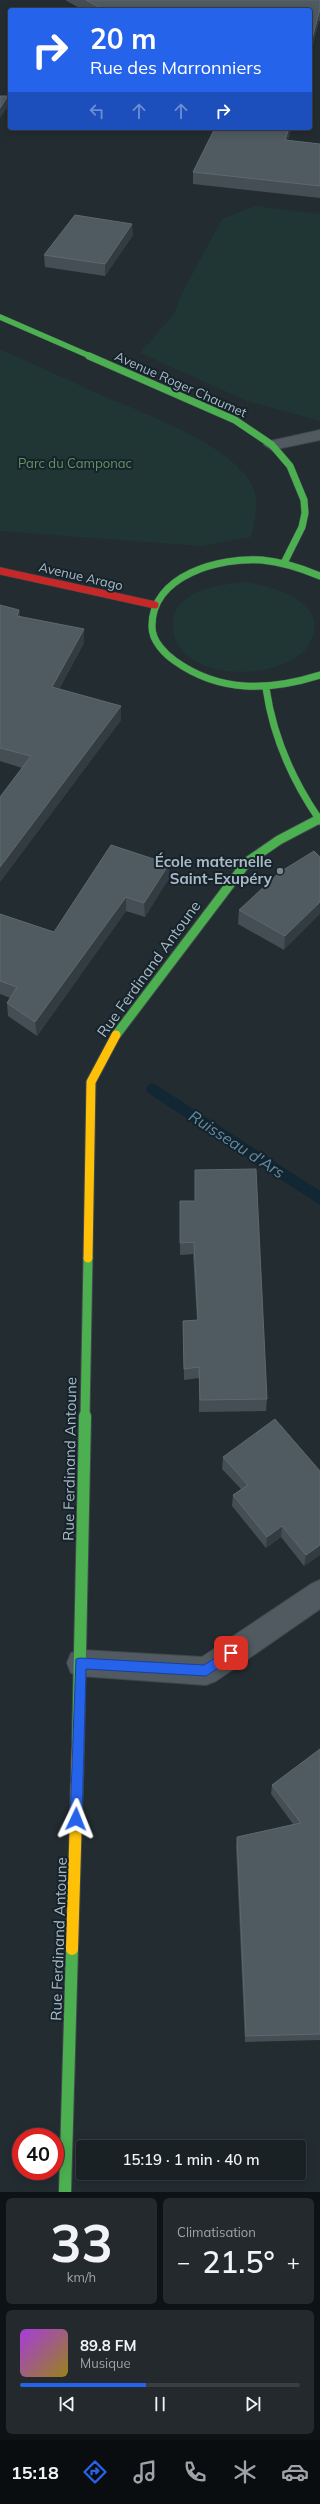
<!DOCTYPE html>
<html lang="fr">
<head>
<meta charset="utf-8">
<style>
  :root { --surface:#1a2125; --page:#23292d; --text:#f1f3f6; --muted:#9fa3a7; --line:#383e42; --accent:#2563eb }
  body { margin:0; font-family:Mulish,sans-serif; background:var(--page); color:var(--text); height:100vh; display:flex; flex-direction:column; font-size:15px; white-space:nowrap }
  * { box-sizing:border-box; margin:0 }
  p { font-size:13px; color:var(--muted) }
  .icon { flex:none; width:22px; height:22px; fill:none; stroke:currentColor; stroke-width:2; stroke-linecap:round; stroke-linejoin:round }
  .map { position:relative; height:2192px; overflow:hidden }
  .panel { display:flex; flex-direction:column; gap:6px; padding:6px; background:#0e1214; flex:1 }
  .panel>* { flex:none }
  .hud { position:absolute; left:8px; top:8px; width:304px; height:122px; border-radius:4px; box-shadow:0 2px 10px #0003,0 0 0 1px var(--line); background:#2563eb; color:#fff; overflow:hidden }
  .speed { position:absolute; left:12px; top:2128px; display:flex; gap:8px; font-size:20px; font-weight:700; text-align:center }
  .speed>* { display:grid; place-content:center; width:52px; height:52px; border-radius:50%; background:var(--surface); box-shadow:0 2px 10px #0003,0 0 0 1px var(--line); line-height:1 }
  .speed .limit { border:6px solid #d22; background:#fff; color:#111 }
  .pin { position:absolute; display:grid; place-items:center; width:34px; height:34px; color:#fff; margin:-17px; border-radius:8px; box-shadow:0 2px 6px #0006 }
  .me { position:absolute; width:44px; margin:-22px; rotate:2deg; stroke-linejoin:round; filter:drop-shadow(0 0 3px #0008) }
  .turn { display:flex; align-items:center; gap:14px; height:84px; padding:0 16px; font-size:18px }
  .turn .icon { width:52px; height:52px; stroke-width:2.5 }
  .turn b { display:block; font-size:28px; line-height:34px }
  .lanes { display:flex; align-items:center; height:38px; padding:0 16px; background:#0003; justify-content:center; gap:20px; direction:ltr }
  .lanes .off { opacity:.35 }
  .big { font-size:30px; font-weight:600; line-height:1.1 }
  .panel .tile { flex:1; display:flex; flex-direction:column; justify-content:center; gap:6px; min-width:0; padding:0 14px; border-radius:6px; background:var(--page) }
  .panel .dial { align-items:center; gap:0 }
  .dial b { font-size:52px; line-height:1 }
  .song { display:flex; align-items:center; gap:12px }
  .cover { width:48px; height:48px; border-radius:6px; background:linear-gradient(135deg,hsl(280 70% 55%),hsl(50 70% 35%)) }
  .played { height:4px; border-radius:2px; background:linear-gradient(90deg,var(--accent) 45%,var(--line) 45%) }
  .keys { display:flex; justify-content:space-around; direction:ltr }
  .heat { display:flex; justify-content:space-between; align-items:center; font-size:22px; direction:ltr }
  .panel .tiles { flex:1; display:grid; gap:6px; grid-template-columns:1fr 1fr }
  .tile:last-child { grid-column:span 2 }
  .trip { position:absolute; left:76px; top:2140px; width:230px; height:40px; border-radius:4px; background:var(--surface); box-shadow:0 2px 10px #0003,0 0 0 1px var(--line); font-weight:600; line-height:40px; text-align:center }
  .dock { display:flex; height:64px; justify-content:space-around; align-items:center; background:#0a0d0f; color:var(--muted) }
  .dock .icon { width:28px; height:28px }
  .dock .on { color:var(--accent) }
  .dock b { font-size:18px; color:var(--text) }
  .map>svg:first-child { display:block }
  .green { fill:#1f3635 }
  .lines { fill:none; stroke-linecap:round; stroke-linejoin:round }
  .stream { fill:#122734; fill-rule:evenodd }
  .street-casing { stroke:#40484e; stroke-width:2 }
  .fast-far3-casing { stroke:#40484e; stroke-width:6 }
  .fast-far2-casing { stroke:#40484e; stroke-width:8 }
  .fast-far1-casing { stroke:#40484e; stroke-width:11 }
  .fast-casing { stroke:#40484e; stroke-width:14 }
  .slow-far1-casing { stroke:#40484e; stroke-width:11 }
  .slow-casing { stroke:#40484e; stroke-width:14 }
  .jam-casing { stroke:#40484e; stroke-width:8 }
  .street { fill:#515a60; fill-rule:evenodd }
  .fast-far3 { stroke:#4caf50; stroke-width:5.5 }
  .fast-far2 { stroke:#4caf50; stroke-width:7 }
  .fast-far1 { stroke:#4caf50; stroke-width:9 }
  .fast { stroke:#4caf50; stroke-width:12 }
  .slow-far1 { stroke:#ffc107; stroke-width:9 }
  .slow { stroke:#ffc107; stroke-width:12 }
  .jam { stroke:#c62828; stroke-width:7 }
  .wall { fill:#454e54 }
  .shaded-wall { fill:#333c41 }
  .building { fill:#4f5a61; stroke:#5d6870 }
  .route { fill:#2563eb; stroke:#184099 }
  .poi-dot { fill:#7a8891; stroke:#16232b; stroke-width:1.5 }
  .labels { text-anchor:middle; stroke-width:4; stroke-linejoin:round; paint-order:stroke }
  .far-street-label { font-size:13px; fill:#a9b9c5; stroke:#16232b }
  .far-park-label { font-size:13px; fill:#609662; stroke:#16232b }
  .poi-label { font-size:15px; font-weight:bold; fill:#a9b9c5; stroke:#16232b; text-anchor:end }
  .street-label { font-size:15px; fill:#a9b9c5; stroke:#16232b }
  .water-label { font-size:16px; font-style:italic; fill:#5e8ca8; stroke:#16232b }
</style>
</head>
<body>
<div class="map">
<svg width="320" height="2192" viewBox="0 0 320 2192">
  <rect width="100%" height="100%" fill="#232c31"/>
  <path class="green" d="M 255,206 L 320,214 L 320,421 L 247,401 L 140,353 L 174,314 L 180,297 L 222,219 Z
    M 0,349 C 36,365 72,382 108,398 C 148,415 241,448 255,492 C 259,507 254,523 251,537 L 200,546 L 0,531 Z
    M 243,582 C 267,585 320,597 314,632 C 311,643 306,652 295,658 C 265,677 205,679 180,648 C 175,641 172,633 173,625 C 173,591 217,585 243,582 Z"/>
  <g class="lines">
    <path class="stream" d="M 153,1083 L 320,1191 L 320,1205 L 148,1093 L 146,1089 L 148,1085 Z"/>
    <g class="street-casing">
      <path id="street" d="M 320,430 L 320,440 L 272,450 L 264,445 L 266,442 Z
        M 320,1580 L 320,1609 L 216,1681 L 206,1685 L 81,1676 L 71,1673 L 67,1663 L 71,1653 L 81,1650 L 202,1657 L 311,1584 Z"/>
    </g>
    <g class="fast-far3-casing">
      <path id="fast-far3" d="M 0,317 L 92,357"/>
    </g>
    <g class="fast-far2-casing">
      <path id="fast-far2" d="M 89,356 L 235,420 L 272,445 L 290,466 L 304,500 L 305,513 L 302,527 L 284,563
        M 320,576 C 301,568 282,562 262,560 C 220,557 151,575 152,627 C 152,641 165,654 175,661 C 220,693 269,691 320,675
        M 266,688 C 273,737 291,778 319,819"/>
    </g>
    <g class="fast-far1-casing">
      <path id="fast-far1" d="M 319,818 L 320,820
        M 116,1035 L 247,862 L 279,840 L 319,819
        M 85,1417 L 88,1258"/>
    </g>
    <g class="fast-casing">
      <path id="fast" d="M 78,1747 L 85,1416
        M 65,2192 L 72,1949"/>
    </g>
    <g class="slow-far1-casing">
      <path id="slow-far1" d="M 88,1258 L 91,1082 L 116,1035"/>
    </g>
    <g class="slow-casing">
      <path id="slow" d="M 72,1949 L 78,1747"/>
    </g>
    <g class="jam-casing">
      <path id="jam" d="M 0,571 L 155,605"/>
    </g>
    <use href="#street" class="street"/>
    <use href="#fast-far3" class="fast-far3"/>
    <use href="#fast-far2" class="fast-far2"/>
    <use href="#fast-far1" class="fast-far1"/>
    <use href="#fast" class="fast"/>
    <use href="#slow-far1" class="slow-far1"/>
    <use href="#slow" class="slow"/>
    <use href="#jam" class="jam"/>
  </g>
  <path class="wall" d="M 65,0 L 320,0 L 320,21 L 319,21 L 310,56 L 310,10 L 83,10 Z
    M 215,128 L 291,128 L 288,140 L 320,144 L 320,198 L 193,184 L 193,172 Z
    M 133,235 L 105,276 L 45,267 L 44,255 Z
    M 0,605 L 19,610 L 20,617 L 84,629 L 84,643 L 59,689 L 121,706 L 121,720 L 0,882 L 0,797 L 22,768 L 0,761 Z
    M 111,845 L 169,878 L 145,917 L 126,911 L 37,1036 L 8,1016 L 7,1003 L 10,998 L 0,994 L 0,914 L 54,932 Z
    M 314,851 L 284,950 L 238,924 L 239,910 Z
    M 180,1201 L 267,1399 L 266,1411 L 199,1412 L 199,1378 L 184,1380 L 183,1321 L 197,1320 L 193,1254 L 180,1255 Z
    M 223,1457 L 320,1471 L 320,1555 L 304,1566 L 281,1537 L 266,1548 L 232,1506 L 233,1495 L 241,1489 L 222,1469 Z
    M 320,1749 L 320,2040 L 245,2042 L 236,1846 L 237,1837 L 293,1824 L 271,1794 L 272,1785 Z"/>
  <path class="shaded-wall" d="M 320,9 L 319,21 L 310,56 L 310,47 Z
    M 8,96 L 9,105 L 0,118 L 0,108 Z
    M 289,128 L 291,128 L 285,152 L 285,140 Z
    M 132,224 L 133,235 L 105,276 L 105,264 Z
    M 19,610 L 20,624 L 17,616 Z
    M 84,629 L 84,643 L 53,701 L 52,687 Z
    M 121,706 L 121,720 L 0,882 L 0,867 Z
    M 169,864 L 169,878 L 145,917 L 144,903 Z
    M 126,897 L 126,911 L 37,1036 L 35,1022 Z
    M 320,902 L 320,914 L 284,950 L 285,936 Z
    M 282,1526 L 281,1537 L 266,1548 L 267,1537 Z
    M 320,1545 L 320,1555 L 304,1566 L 306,1555 Z"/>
  <path class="building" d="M 86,0 L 320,0 L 320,9 L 310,47 L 310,10 L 104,10 Z
    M 0,96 L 8,96 L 0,108 Z
    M 215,128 L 289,128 L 285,140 L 320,144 L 320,186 L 193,172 Z
    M 75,215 L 132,224 L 105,264 L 44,255 Z
    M 0,605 L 19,610 L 17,616 L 84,629 L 52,687 L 121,706 L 0,867 L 0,797 L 31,756 L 0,748 Z
    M 111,845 L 169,864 L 144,903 L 126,897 L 35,1022 L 7,1003 L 17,987 L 0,981 L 0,914 L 54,932 Z
    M 314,851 L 320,857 L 320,902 L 285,936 L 239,910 L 280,872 Z
    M 256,1169 L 267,1399 L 200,1400 L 199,1367 L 184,1369 L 183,1321 L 198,1320 L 194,1242 L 180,1243 L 180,1201 L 195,1201 L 195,1170 Z
    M 275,1419 L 320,1471 L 320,1545 L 306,1555 L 282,1526 L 267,1537 L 233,1495 L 248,1485 L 223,1457 Z
    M 320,1749 L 320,2034 L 246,2036 L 237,1837 L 301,1823 L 272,1785 Z"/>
  <path class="route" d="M 231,1648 L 235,1649 L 235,1657 L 206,1676 L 86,1669 L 82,1819 L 76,1825 L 72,1823 L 70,1819 L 76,1659 L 80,1658 L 204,1665 Z"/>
  <circle class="poi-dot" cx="280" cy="871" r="4"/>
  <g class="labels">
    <g class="far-street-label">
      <text transform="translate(181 384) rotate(24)" y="5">Avenue Roger Chaumet</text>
      <text transform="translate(81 576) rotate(13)" y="5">Avenue Arago</text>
    </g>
    <g class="far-park-label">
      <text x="75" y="468">Parc du Camponac</text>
    </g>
    <g class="poi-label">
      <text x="272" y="867">École maternelle<tspan x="272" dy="17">Saint-Exupéry</tspan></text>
    </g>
    <g class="street-label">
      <text transform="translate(149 969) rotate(-54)" y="5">Rue Ferdinand Antoune</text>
      <text transform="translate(70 1459) rotate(-89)" y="5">Rue Ferdinand Antoune</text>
      <text transform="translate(59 1939) rotate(-88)" y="5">Rue Ferdinand Antoune</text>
    </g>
    <g class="water-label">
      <text transform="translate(237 1144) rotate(33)" y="6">Ruisseau d'Ars</text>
    </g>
  </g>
</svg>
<div class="speed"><div class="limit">40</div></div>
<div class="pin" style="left:231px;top:1653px;background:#d93025"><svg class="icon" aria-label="arrive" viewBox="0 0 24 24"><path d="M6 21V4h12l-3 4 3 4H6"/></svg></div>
<svg class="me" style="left:76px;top:1819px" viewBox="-20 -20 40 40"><path d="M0-17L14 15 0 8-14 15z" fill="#2563eb" stroke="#fff" stroke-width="4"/></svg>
<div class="trip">15:19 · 1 min · 40 m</div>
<div class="hud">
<div class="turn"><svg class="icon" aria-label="right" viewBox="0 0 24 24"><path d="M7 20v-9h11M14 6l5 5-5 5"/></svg><div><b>20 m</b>Rue des Marronniers</div></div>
<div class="lanes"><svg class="icon off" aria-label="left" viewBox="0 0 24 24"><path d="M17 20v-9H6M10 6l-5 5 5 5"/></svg><svg class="icon off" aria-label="ahead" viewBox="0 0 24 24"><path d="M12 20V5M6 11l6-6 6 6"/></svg><svg class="icon off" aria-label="ahead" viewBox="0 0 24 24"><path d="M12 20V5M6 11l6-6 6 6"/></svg><svg class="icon" aria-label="right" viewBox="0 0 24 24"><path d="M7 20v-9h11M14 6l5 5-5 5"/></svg></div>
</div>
</div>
<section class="panel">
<div class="tiles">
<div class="tile dial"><b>33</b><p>km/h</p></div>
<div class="tile"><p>Climatisation</p>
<div class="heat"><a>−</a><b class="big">21.5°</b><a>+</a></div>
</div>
<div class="tile">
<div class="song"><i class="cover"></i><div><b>89.8 FM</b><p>Musique</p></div></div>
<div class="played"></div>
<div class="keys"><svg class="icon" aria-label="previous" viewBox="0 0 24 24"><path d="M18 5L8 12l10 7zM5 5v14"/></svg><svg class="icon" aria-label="pause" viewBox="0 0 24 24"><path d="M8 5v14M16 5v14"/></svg><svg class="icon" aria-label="next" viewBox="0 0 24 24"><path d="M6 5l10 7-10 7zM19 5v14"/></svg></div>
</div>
</div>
</section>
<nav class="dock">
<b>15:18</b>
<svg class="icon on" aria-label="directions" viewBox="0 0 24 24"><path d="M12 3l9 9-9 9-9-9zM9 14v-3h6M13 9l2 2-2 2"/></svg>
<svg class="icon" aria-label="music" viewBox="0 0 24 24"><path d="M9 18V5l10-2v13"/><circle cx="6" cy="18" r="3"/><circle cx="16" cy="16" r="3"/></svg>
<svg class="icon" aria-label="phone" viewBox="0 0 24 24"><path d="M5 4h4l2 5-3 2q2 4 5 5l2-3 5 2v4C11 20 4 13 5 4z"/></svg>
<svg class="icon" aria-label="climate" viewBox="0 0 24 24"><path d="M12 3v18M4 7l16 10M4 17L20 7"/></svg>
<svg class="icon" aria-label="car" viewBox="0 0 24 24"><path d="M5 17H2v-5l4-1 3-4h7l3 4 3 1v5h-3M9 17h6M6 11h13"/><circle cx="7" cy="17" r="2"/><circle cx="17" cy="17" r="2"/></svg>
</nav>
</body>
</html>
